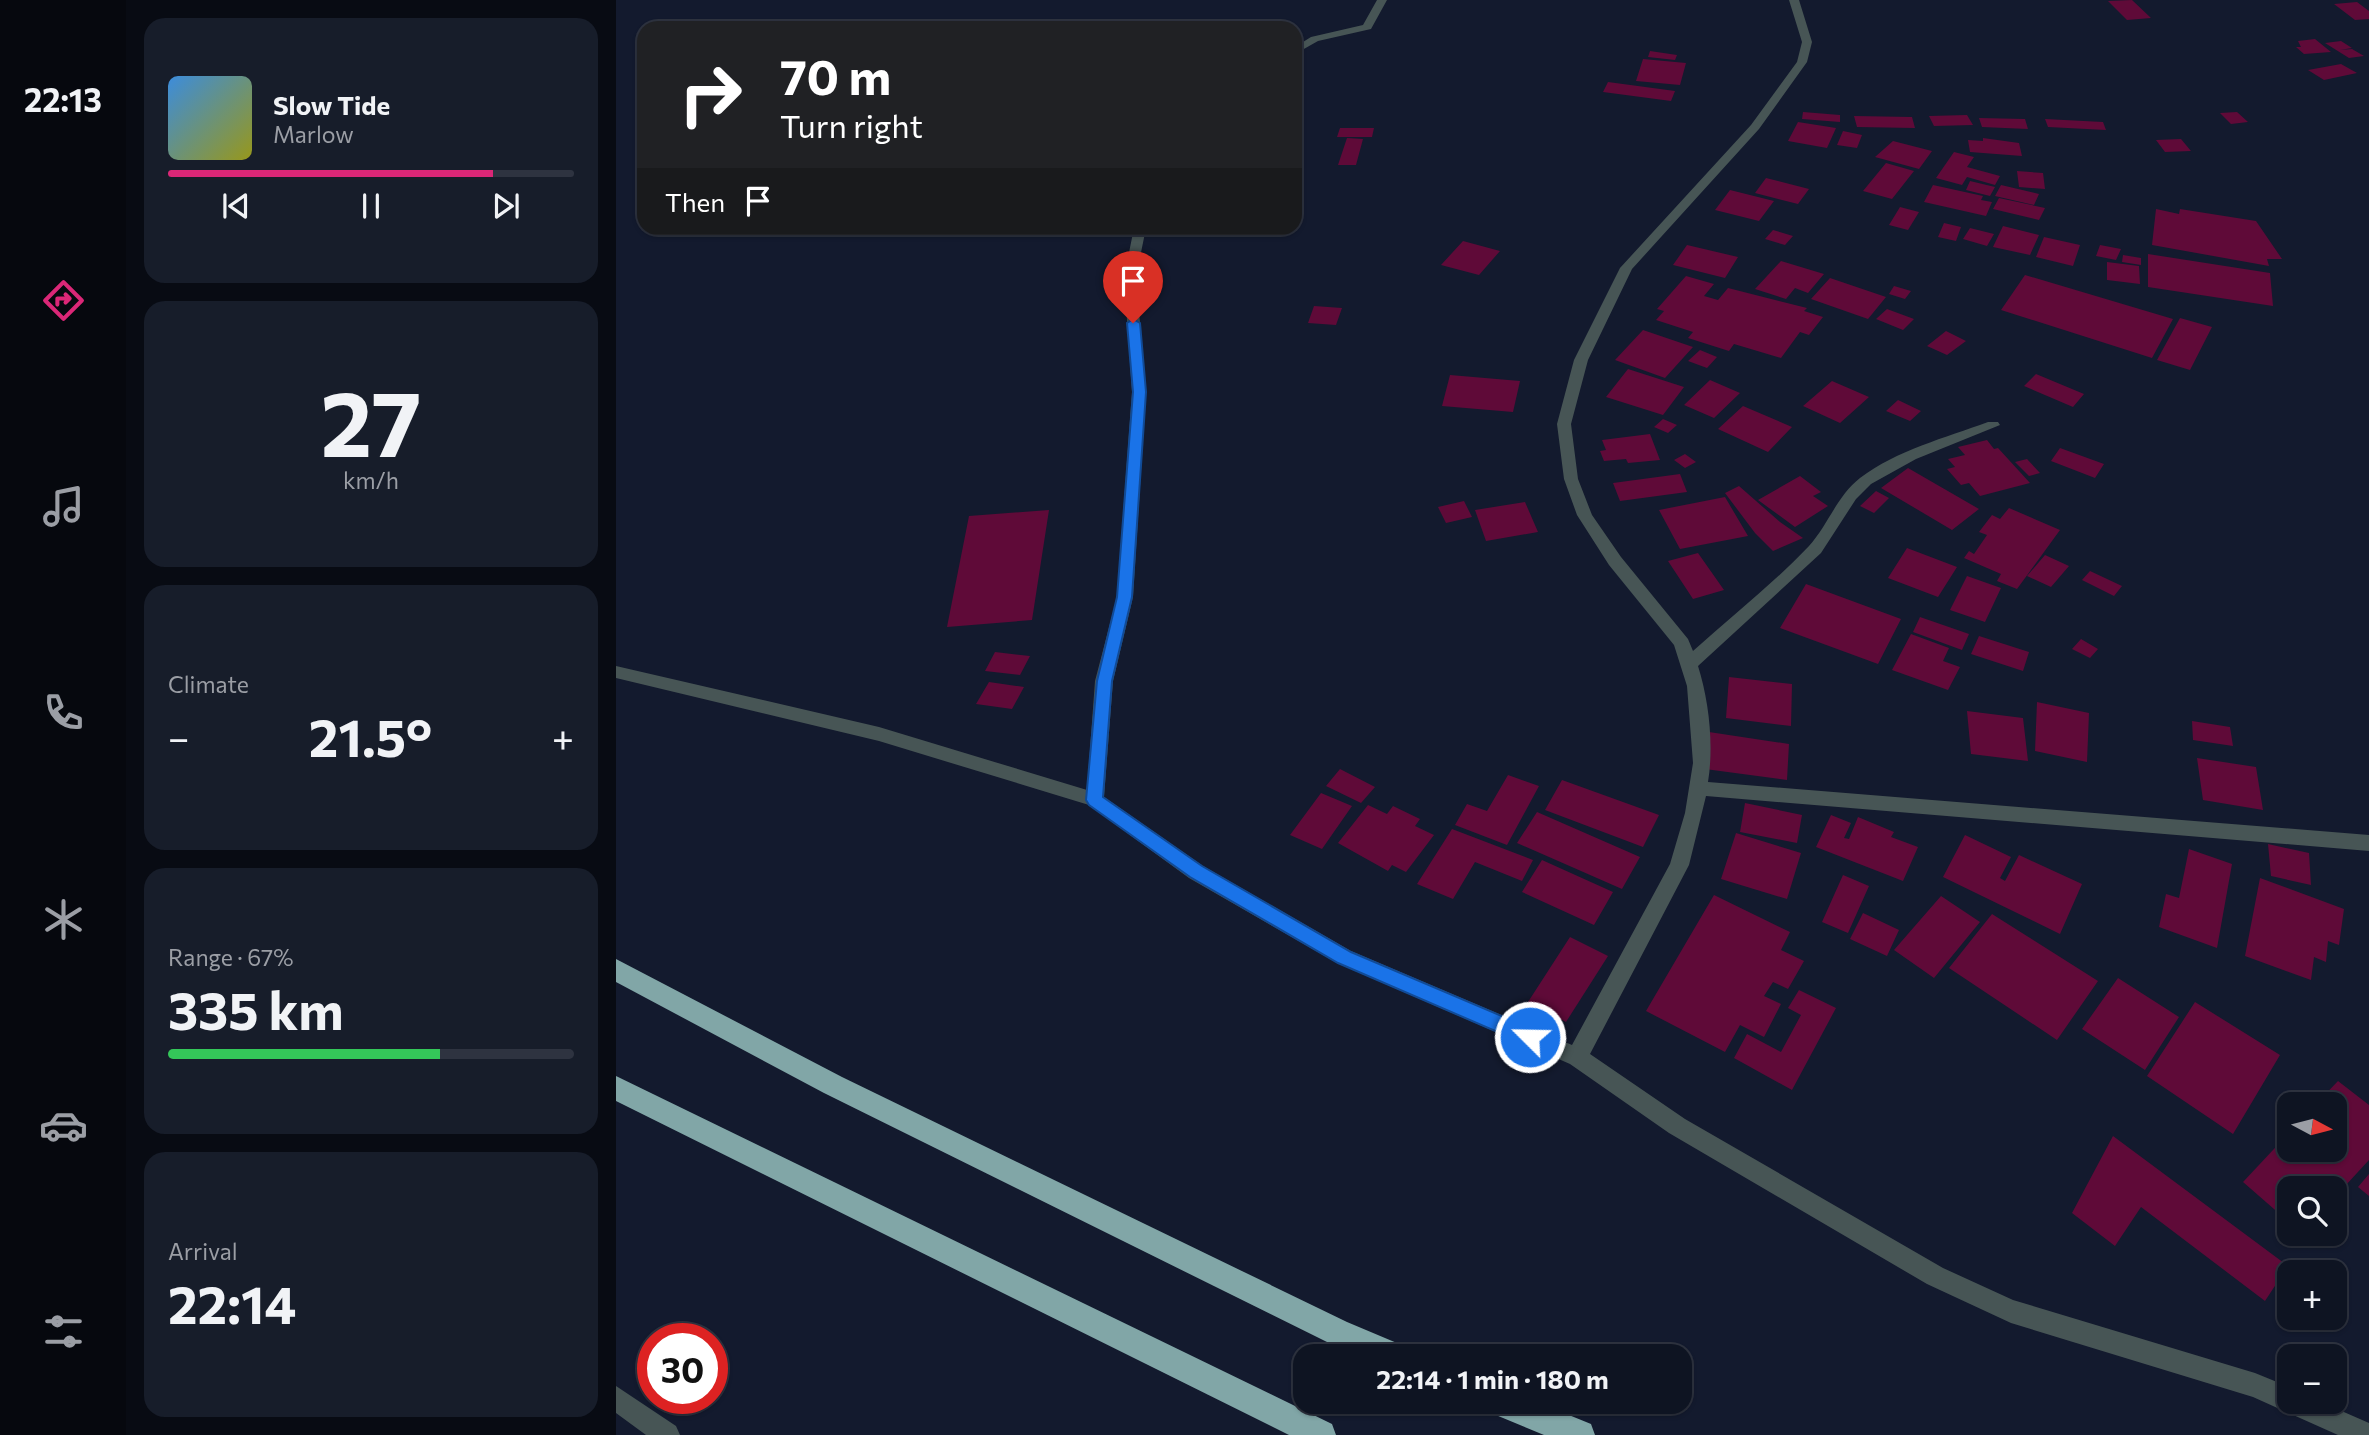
<!DOCTYPE html>
<html lang="en">
<head>
<meta charset="utf-8">
<style>
  :root { --surface:#0e1422; --page:#171d2a; --text:#f1f3f6; --muted:#9b9ea5; --line:#2e3340; --accent:#db2777 }
  body { margin:0; font-family:Commissioner,sans-serif; background:var(--page); color:var(--text); height:100vh; display:flex; flex-direction:column; font-size:26px; white-space:nowrap }
  * { box-sizing:border-box; margin:0 }
  p { font-size:23px; color:var(--muted) }
  .icon { flex:none; width:38px; height:38px; fill:none; stroke:currentColor; stroke-width:2; stroke-linecap:round; stroke-linejoin:round }
  .map { position:relative; flex:1; overflow:hidden }
  .sheet { display:flex; flex-direction:column; gap:18px; padding:18px; background:#080b13; width:490px }
  .sheet>* { flex:none }
  .banner { position:absolute; left:21px; top:21px; width:665px; height:214px; border-radius:21px; box-shadow:0 2px 5px #0004,0 0 0 2px var(--line); background:#202124; color:#fff; overflow:hidden }
  .needle { width:46px; rotate:97deg }
  .controls { position:absolute; left:1661px; top:1092px; display:grid; gap:14px }
  .controls a { display:grid; place-items:center; width:70px; height:70px; border-radius:14px; background:var(--surface); box-shadow:0 2px 5px #0004,0 0 0 2px var(--line); font-size:35px }
  .speed { position:absolute; left:21px; top:1323px; display:flex; gap:14px; font-size:35px; font-weight:700; text-align:center }
  .speed>* { display:grid; place-content:center; width:91px; height:91px; border-radius:50%; background:var(--surface); box-shadow:0 2px 5px #0004,0 0 0 2px var(--line); line-height:1 }
  .speed .limit { border:10px solid #d22; background:#fff; color:#111 }
  .pin { position:absolute; display:grid; place-items:center; width:60px; height:60px; color:#fff; margin:-72px -30px; border-radius:50% 50% 50% 0; rotate:-45deg; box-shadow:0 0 7px #0007 }
  .pin .icon { rotate:45deg }
  .me { position:absolute; width:77px; margin:-38px; rotate:293deg; stroke-linejoin:round; filter:drop-shadow(0 0 5px #0008) }
  .turn { display:flex; align-items:center; gap:24px; height:147px; padding:0 28px; font-size:32px }
  .turn .icon { width:91px; height:91px; stroke-width:2.5 }
  .turn b { display:block; font-size:49px; line-height:60px }
  .then { display:flex; align-items:center; height:66px; padding:0 28px; background:#0003; gap:14px; font-size:26px }
  .big { font-size:52px; font-weight:700; line-height:1.1 }
  .sheet .card { flex:1; display:flex; flex-direction:column; justify-content:center; gap:10px; min-width:0; padding:0 24px; border-radius:21px; background:var(--page) }
  .sheet .dial { align-items:center; gap:0 }
  .dial b { font-size:91px; line-height:1 }
  .song { display:flex; align-items:center; gap:21px }
  .cover { width:84px; height:84px; border-radius:10px; background:linear-gradient(135deg,hsl(210 70% 55%),hsl(60 70% 35%)) }
  .played { height:7px; border-radius:4px; background:linear-gradient(90deg,var(--accent) 80%,var(--line) 80%) }
  .keys { display:flex; justify-content:space-around; direction:ltr }
  .heat { display:flex; justify-content:space-between; align-items:center; font-size:38px; direction:ltr }
  .charge { height:10px; border-radius:5px; background:linear-gradient(90deg,#34c759 67%,var(--line) 0) }
  .trip { position:absolute; left:677px; top:1344px; width:399px; height:70px; border-radius:21px; background:var(--surface); box-shadow:0 2px 5px #0004,0 0 0 2px var(--line); font-weight:700; line-height:70px; text-align:center }
  main { display:flex; flex:1; min-height:0 }
  .tab-bar { display:flex; flex-direction:column; width:126px; justify-content:space-around; align-items:center; background:#06080e; color:var(--muted) }
  .tab-bar .icon { width:49px; height:49px }
  .tab-bar .current { color:var(--accent) }
  .tab-bar b { font-size:32px; color:var(--text) }
  .map>svg:first-child { display:block }
  .building { fill:#5f0a38 }
  .lines { fill:none; stroke-linecap:round; stroke-linejoin:round }
  .minor { fill:#475555; fill-rule:evenodd }
  .highway { fill:#81a6a7; fill-rule:evenodd }
  .route { fill:#1a73e8; stroke:#114b97; stroke-width:2 }
</style>
</head>
<body>
<main>
<nav class="tab-bar">
<b>22:13</b>
<svg class="icon current" aria-label="directions" viewBox="0 0 24 24"><path d="M12 3l9 9-9 9-9-9zM9 14v-3h6M13 9l2 2-2 2"/></svg>
<svg class="icon" aria-label="music" viewBox="0 0 24 24"><path d="M9 18V5l10-2v13"/><circle cx="6" cy="18" r="3"/><circle cx="16" cy="16" r="3"/></svg>
<svg class="icon" aria-label="phone" viewBox="0 0 24 24"><path d="M5 4h4l2 5-3 2q2 4 5 5l2-3 5 2v4C11 20 4 13 5 4z"/></svg>
<svg class="icon" aria-label="climate" viewBox="0 0 24 24"><path d="M12 3v18M4 7l16 10M4 17L20 7"/></svg>
<svg class="icon" aria-label="car" viewBox="0 0 24 24"><path d="M5 17H2v-5l4-1 3-4h7l3 4 3 1v5h-3M9 17h6M6 11h13"/><circle cx="7" cy="17" r="2"/><circle cx="17" cy="17" r="2"/></svg>
<svg class="icon" aria-label="filters" viewBox="0 0 24 24"><path d="M4 7h16M4 17h16"/><circle cx="9" cy="7" r="2"/><circle cx="15" cy="17" r="2"/></svg>
</nav>
<section class="sheet">
<div class="card">
<div class="song"><i class="cover"></i><div><b>Slow Tide</b><p>Marlow</p></div></div>
<div class="played"></div>
<div class="keys"><svg class="icon" aria-label="previous" viewBox="0 0 24 24"><path d="M18 5L8 12l10 7zM5 5v14"/></svg><svg class="icon" aria-label="pause" viewBox="0 0 24 24"><path d="M8 5v14M16 5v14"/></svg><svg class="icon" aria-label="next" viewBox="0 0 24 24"><path d="M6 5l10 7-10 7zM19 5v14"/></svg></div>
</div>
<div class="card dial"><b>27</b><p>km/h</p></div>
<div class="card"><p>Climate</p>
<div class="heat"><a>−</a><b class="big">21.5°</b><a>+</a></div>
</div>
<div class="card"><p>Range · 67%</p><b class="big">335 km</b><div class="charge"></div></div>
<div class="card"><p>Arrival</p><b class="big">22:14</b></div>
</section>
<div class="map">
<svg width="1753" height="1435" viewBox="0 0 1753 1435">
  <rect width="100%" height="100%" fill="#131a2e"/>
  <path class="building" d="M 1516,0 L 1535,18 L 1511,20 L 1492,1 Z
    M 1741,2 L 1753,11 L 1753,19 L 1739,20 L 1718,4 Z
    M 1699,39 L 1715,52 L 1688,54 L 1680,47 L 1685,47 L 1682,41 Z
    M 1725,41 L 1736,48 L 1724,50 L 1736,49 L 1748,56 L 1733,58 L 1709,43 Z
    M 1034,51 L 1061,55 L 1059,60 L 1032,57 Z
    M 1027,59 L 1070,63 L 1064,85 L 1020,81 Z
    M 1725,64 L 1741,73 L 1708,80 L 1692,70 Z
    M 992,82 L 1059,91 L 1055,101 L 987,92 Z
    M 1187,112 L 1224,115 L 1224,122 L 1186,119 Z
    M 1621,112 L 1632,122 L 1615,124 L 1604,113 Z
    M 1351,115 L 1357,125 L 1318,126 L 1313,116 Z
    M 1238,116 L 1296,117 L 1299,128 L 1241,127 Z
    M 1363,118 L 1409,119 L 1412,129 L 1366,127 Z
    M 1429,119 L 1487,122 L 1490,130 L 1432,127 Z
    M 1182,122 L 1220,128 L 1211,148 L 1172,141 Z
    M 724,128 L 758,128 L 756,137 L 721,137 Z
    M 1227,131 L 1246,135 L 1241,148 L 1221,145 Z
    M 731,138 L 747,139 L 740,165 L 722,165 Z
    M 1367,138 L 1403,143 L 1406,156 L 1354,152 L 1352,140 L 1367,141 Z
    M 1565,139 L 1575,151 L 1549,152 L 1540,140 Z
    M 1277,141 L 1316,151 L 1303,169 L 1259,157 Z
    M 1338,152 L 1358,157 L 1351,167 L 1384,176 L 1379,185 L 1351,177 L 1346,185 L 1320,178 Z
    M 1270,163 L 1298,171 L 1276,199 L 1247,191 Z
    M 1401,171 L 1427,173 L 1429,189 L 1403,187 Z
    M 1150,178 L 1193,189 L 1182,204 L 1139,193 Z
    M 1354,181 L 1379,187 L 1374,196 L 1350,190 Z
    M 1317,185 L 1367,196 L 1365,200 L 1376,202 L 1370,216 L 1308,202 Z
    M 1385,185 L 1423,194 L 1418,205 L 1379,196 Z
    M 1114,190 L 1158,201 L 1143,221 L 1099,210 Z
    M 1383,198 L 1429,208 L 1423,220 L 1377,209 Z
    M 1284,207 L 1303,212 L 1292,230 L 1273,225 Z
    M 1540,209 L 1563,214 L 1564,209 L 1640,221 L 1666,259 L 1651,259 L 1653,266 L 1536,245 Z
    M 1328,223 L 1345,227 L 1340,241 L 1322,237 Z
    M 1387,226 L 1423,235 L 1414,255 L 1377,247 Z
    M 1354,228 L 1378,234 L 1371,246 L 1347,239 Z
    M 1157,230 L 1177,236 L 1169,245 L 1149,239 Z
    M 1428,237 L 1464,245 L 1457,266 L 1420,257 Z
    M 847,241 L 884,251 L 863,275 L 825,265 Z
    M 1071,245 L 1122,257 L 1109,278 L 1057,265 Z
    M 1484,245 L 1505,249 L 1500,260 L 1480,256 Z
    M 1532,254 L 1654,273 L 1657,306 L 1532,287 Z
    M 1507,255 L 1525,258 L 1525,265 L 1506,262 Z
    M 1165,261 L 1208,274 L 1192,293 L 1179,288 L 1170,299 L 1139,289 Z
    M 1491,262 L 1523,266 L 1524,284 L 1491,280 Z
    M 1409,275 L 1557,319 L 1536,358 L 1385,310 Z
    M 1070,276 L 1098,284 L 1088,296 L 1102,300 L 1112,288 L 1191,308 L 1188,311 L 1207,317 L 1193,335 L 1184,332 L 1165,358 L 1118,344 L 1113,351 L 1072,338 L 1077,332 L 1040,320 L 1048,311 L 1041,309 Z
    M 1214,278 L 1270,297 L 1252,319 L 1195,299 Z
    M 1278,286 L 1295,291 L 1289,299 L 1273,294 Z
    M 698,306 L 726,308 L 720,325 L 692,323 Z
    M 1271,309 L 1298,319 L 1287,330 L 1260,319 Z
    M 1564,318 L 1596,327 L 1574,370 L 1541,360 Z
    M 1027,330 L 1077,347 L 1049,378 L 999,360 Z
    M 1330,331 L 1350,341 L 1331,355 L 1311,346 Z
    M 1084,350 L 1101,357 L 1091,368 L 1072,361 Z
    M 1012,369 L 1068,387 L 1047,415 L 990,397 Z
    M 1420,374 L 1468,394 L 1457,407 L 1408,386 Z
    M 834,375 L 904,381 L 897,412 L 826,406 Z
    M 1094,380 L 1124,393 L 1098,418 L 1068,405 Z
    M 1216,381 L 1253,397 L 1224,423 L 1187,406 Z
    M 1282,400 L 1305,411 L 1294,421 L 1270,411 Z
    M 1127,406 L 1176,427 L 1152,452 L 1102,429 Z
    M 1047,419 L 1061,425 L 1052,433 L 1038,427 Z
    M 1034,434 L 1044,460 L 1012,463 L 1010,459 L 988,461 L 984,451 L 990,450 L 986,440 Z
    M 1371,440 L 1378,449 L 1382,448 L 1414,483 L 1364,496 L 1353,483 L 1345,485 L 1331,469 L 1339,467 L 1332,459 L 1349,455 L 1342,447 Z
    M 1444,448 L 1488,464 L 1479,478 L 1435,461 Z
    M 1069,454 L 1080,462 L 1069,468 L 1058,460 Z
    M 1411,459 L 1424,473 L 1413,476 L 1399,462 Z
    M 1292,468 L 1363,509 L 1336,530 L 1265,488 Z
    M 1064,474 L 1071,492 L 1004,501 L 997,483 Z
    M 1184,476 L 1205,492 L 1197,496 L 1212,506 L 1179,527 L 1142,500 Z
    M 1123,486 L 1164,522 L 1187,538 L 1157,551 L 1139,533 L 1109,493 Z
    M 1260,491 L 1273,498 L 1258,513 L 1244,506 Z
    M 1109,497 L 1132,536 L 1064,549 L 1043,510 Z
    M 848,501 L 856,517 L 830,523 L 822,507 Z
    M 909,502 L 922,532 L 870,541 L 859,510 Z
    M 1393,508 L 1444,530 L 1401,589 L 1381,581 L 1385,574 L 1348,558 L 1353,551 L 1358,554 L 1371,535 L 1363,532 L 1376,515 L 1384,519 Z
    M 433,510 L 416,620 L 331,627 L 353,516 Z
    M 1291,548 L 1341,567 L 1322,597 L 1272,578 Z
    M 1082,553 L 1108,590 L 1077,599 L 1052,561 Z
    M 1429,555 L 1453,566 L 1435,587 L 1411,576 Z
    M 1474,571 L 1506,586 L 1498,596 L 1466,580 Z
    M 1351,576 L 1385,588 L 1369,622 L 1334,610 Z
    M 1190,584 L 1285,619 L 1262,664 L 1164,628 Z
    M 1304,617 L 1353,634 L 1346,650 L 1297,632 Z
    M 1295,634 L 1333,648 L 1327,661 L 1344,667 L 1332,690 L 1276,670 Z
    M 1363,636 L 1413,652 L 1407,671 L 1355,654 Z
    M 1465,639 L 1482,649 L 1474,658 L 1456,649 Z
    M 379,652 L 414,656 L 404,675 L 369,671 Z
    M 1113,677 L 1176,684 L 1175,726 L 1110,718 Z
    M 373,682 L 408,687 L 396,709 L 360,704 Z
    M 1421,702 L 1473,713 L 1471,762 L 1419,751 Z
    M 1351,711 L 1407,718 L 1412,761 L 1355,754 Z
    M 1576,721 L 1614,727 L 1617,746 L 1577,740 Z
    M 1093,732 L 1173,744 L 1171,780 L 1089,769 Z
    M 1581,758 L 1640,767 L 1647,810 L 1587,800 Z
    M 724,769 L 759,787 L 745,803 L 710,786 Z
    M 892,775 L 923,786 L 891,845 L 839,825 L 851,804 L 871,811 Z
    M 946,780 L 1043,815 L 1027,847 L 929,810 Z
    M 705,793 L 736,806 L 706,849 L 674,835 Z
    M 1129,803 L 1186,815 L 1181,843 L 1124,832 Z
    M 752,805 L 771,814 L 777,806 L 804,819 L 799,826 L 818,835 L 790,872 L 776,865 L 772,871 L 722,843 Z
    M 921,812 L 1024,857 L 1006,889 L 901,843 Z
    M 1215,815 L 1235,823 L 1228,838 L 1233,839 L 1242,817 L 1278,832 L 1275,837 L 1302,847 L 1287,881 L 1200,847 Z
    M 836,829 L 917,860 L 906,881 L 859,862 L 837,899 L 801,884 Z
    M 1120,833 L 1185,853 L 1171,899 L 1105,879 Z
    M 1349,835 L 1395,857 L 1384,878 L 1389,881 L 1403,855 L 1466,884 L 1444,934 L 1327,877 Z
    M 1652,844 L 1693,853 L 1695,885 L 1655,876 Z
    M 1573,849 L 1616,864 L 1601,948 L 1543,927 L 1550,894 L 1563,898 Z
    M 926,860 L 997,892 L 978,925 L 906,892 Z
    M 1227,875 L 1253,886 L 1232,933 L 1206,922 Z
    M 1644,878 L 1728,909 L 1723,945 L 1712,941 L 1710,962 L 1698,957 L 1695,980 L 1629,956 Z
    M 1098,895 L 1174,932 L 1165,950 L 1188,961 L 1172,989 L 1157,982 L 1148,996 L 1165,1004 L 1148,1037 L 1124,1025 L 1109,1052 L 1030,1011 Z
    M 1325,896 L 1364,922 L 1318,978 L 1278,950 Z
    M 1247,913 L 1283,930 L 1271,956 L 1234,939 Z
    M 1376,914 L 1482,981 L 1441,1040 L 1333,968 Z
    M 954,937 L 992,956 L 950,1022 L 912,1002 Z
    M 1502,978 L 1563,1017 L 1529,1070 L 1466,1029 Z
    M 1183,990 L 1220,1008 L 1176,1090 L 1118,1058 L 1131,1034 L 1165,1052 L 1185,1015 L 1172,1008 Z
    M 1579,1002 L 1664,1055 L 1617,1134 L 1531,1076 Z
    M 1722,1081 L 1753,1105 L 1753,1160 L 1718,1198 L 1718,1188 L 1673,1188 L 1673,1222 L 1627,1182 L 1673,1133 L 1673,1150 L 1718,1150 L 1718,1104 L 1700,1104 Z
    M 1497,1136 L 1672,1266 L 1649,1301 L 1525,1207 L 1499,1246 L 1456,1213 Z
    M 1753,1174 L 1753,1196 L 1742,1187 Z"/>
  <g class="lines">
    <path class="minor" d="M 761,0 L 771,0 L 755,29 L 702,41 L 679,54 L 679,47 L 695,37 L 747,25 Z
      M 1173,0 L 1183,0 L 1196,42 L 1191,62 L 1143,129 L 1016,269 L 972,360 L 955,424 L 962,479 L 976,515 L 1005,557 L 1072,639 L 1077,651 C 1116,616 1157,584 1193,546 C 1212,525 1221,496 1244,478 C 1281,450 1329,438 1372,422 L 1382,422 L 1384,425 L 1300,459 L 1255,484 L 1240,499 L 1205,553 L 1082,666 C 1093,701 1098,745 1092,782 L 1753,835 L 1753,851 L 1090,796 L 1073,865 L 974,1054 L 1069,1119 L 1327,1268 L 1397,1300 L 1639,1373 L 1673,1387 L 1673,1402 L 1705,1402 L 1753,1423 L 1753,1435 L 1722,1435 L 1637,1397 L 1395,1323 L 1311,1284 L 1053,1133 L 954,1064 L 721,963 L 573,878 L 473,805 L 263,741 L 0,678 L 0,666 L 263,727 L 471,790 L 479,681 L 501,597 L 516,392 L 508,277 L 518,228 L 530,228 L 520,277 L 530,392 L 517,597 L 497,681 L 488,797 L 587,866 L 735,951 L 956,1045 L 1054,864 L 1069,813 L 1077,763 L 1071,686 L 1058,645 L 993,565 L 961,515 L 948,479 L 941,424 L 958,360 L 1004,268 L 1135,125 L 1181,62 L 1186,42 Z
      M 0,1386 L 60,1426 L 64,1435 L 30,1435 L 0,1413 Z"/>
    <path class="highway" d="M 0,959 L 226,1077 L 731,1322 L 788,1346 L 793,1356 L 744,1356 L 711,1342 L 208,1093 L 0,982 Z
      M 0,1076 L 716,1424 L 720,1435 L 673,1435 L 0,1101 Z
      M 871,1402 L 921,1402 L 975,1424 L 979,1435 L 928,1435 L 875,1413 Z"/>
  </g>
  <path class="route" d="M 517,319 L 524,323 L 530,392 L 516,597 L 496,681 L 487,797 L 586,866 L 735,952 L 921,1031 L 924,1037 L 921,1043 L 914,1045 L 907,1043 L 722,963 L 574,877 L 473,805 L 470,800 L 481,681 L 501,597 L 517,392 L 511,323 Z"/>
</svg>
<div class="controls">
<a><svg class="needle" viewBox="-14 -14 28 28"><path d="M0-13l5 13h-10z" fill="#e53935"/><path d="M0 13l5-13h-10z" fill="#9b9ea5"/></svg></a>
<a><svg class="icon" aria-label="search" viewBox="0 0 24 24"><circle cx="10" cy="10" r="6"/><path d="M15 15l6 6"/></svg></a>
<a>+</a>
<a>−</a>
</div>
<div class="speed"><div class="limit">30</div></div>
<div class="pin" style="left:517px;top:323px;background:#d93025"><svg class="icon" aria-label="arrive" viewBox="0 0 24 24"><path d="M6 21V4h12l-3 4 3 4H6"/></svg></div>
<svg class="me" style="left:914px;top:1037px" viewBox="-20 -20 40 40"><circle r="17" fill="#1a73e8" stroke="#fff" stroke-width="3"/><path d="M0-11L8 9 0 5-8 9z" fill="#fff"/></svg>
<div class="trip">22:14 · 1 min · 180 m</div>
<div class="banner">
<div class="turn"><svg class="icon" aria-label="right" viewBox="0 0 24 24"><path d="M7 20v-9h11M14 6l5 5-5 5"/></svg><div><b>70 m</b>Turn right</div></div>
<div class="then">Then<svg class="icon" aria-label="arrive" viewBox="0 0 24 24"><path d="M6 21V4h12l-3 4 3 4H6"/></svg></div>
</div>
</div>
</main>
</body>
</html>
